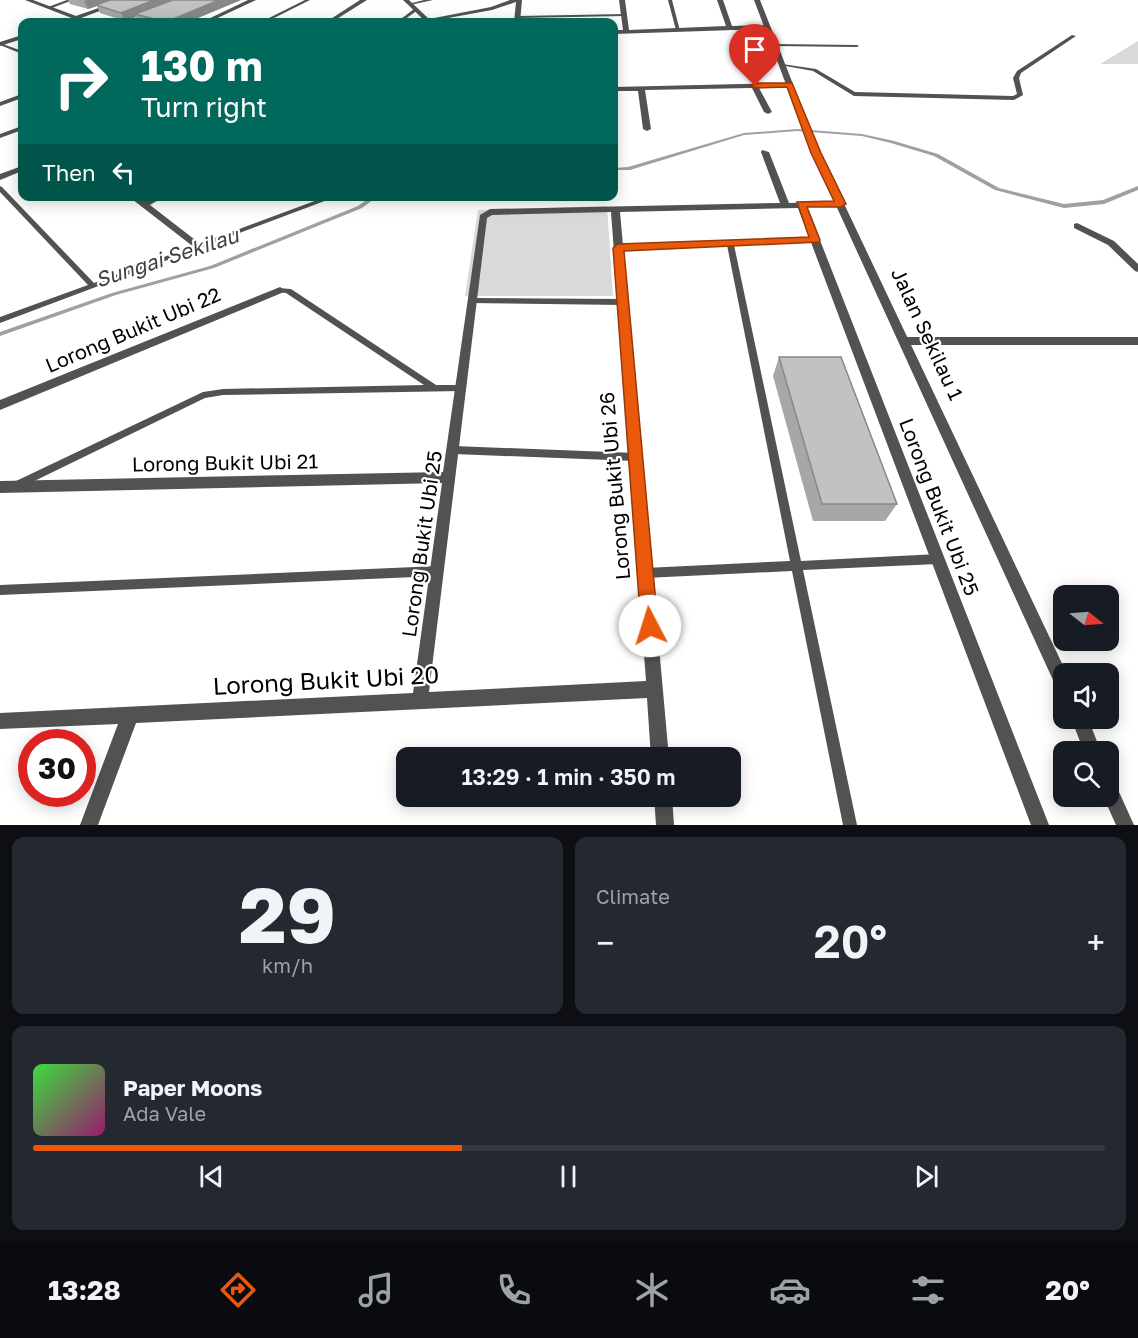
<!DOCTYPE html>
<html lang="en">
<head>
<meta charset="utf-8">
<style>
  :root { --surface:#171b24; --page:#242831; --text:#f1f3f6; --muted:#9ea1a6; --line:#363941; --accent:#ea580c }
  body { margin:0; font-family:"Golos Text",sans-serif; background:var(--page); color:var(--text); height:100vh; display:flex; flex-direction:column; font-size:22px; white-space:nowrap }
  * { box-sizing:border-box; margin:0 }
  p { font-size:20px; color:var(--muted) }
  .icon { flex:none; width:33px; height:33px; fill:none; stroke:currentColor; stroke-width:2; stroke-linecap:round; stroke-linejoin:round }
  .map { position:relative; height:825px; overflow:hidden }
  .side { display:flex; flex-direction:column; gap:12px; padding:12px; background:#0d0f14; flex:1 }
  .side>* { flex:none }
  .guide { position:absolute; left:18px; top:18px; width:600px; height:183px; border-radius:12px; box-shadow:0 3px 15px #0003; background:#00695c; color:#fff; overflow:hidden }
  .needle { width:39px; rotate:107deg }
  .fabs { position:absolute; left:1053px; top:585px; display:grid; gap:12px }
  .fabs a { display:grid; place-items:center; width:66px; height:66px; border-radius:12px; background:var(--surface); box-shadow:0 3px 15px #0003; font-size:30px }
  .speed { position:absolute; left:18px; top:729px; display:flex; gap:12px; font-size:30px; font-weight:700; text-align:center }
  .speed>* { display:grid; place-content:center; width:78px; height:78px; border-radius:50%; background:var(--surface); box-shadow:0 3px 15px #0003; line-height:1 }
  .speed .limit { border:9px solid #d22; background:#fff; color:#111 }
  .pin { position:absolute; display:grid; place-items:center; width:51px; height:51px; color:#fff; margin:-62px -26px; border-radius:50% 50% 50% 0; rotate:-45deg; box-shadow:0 0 6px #0007 }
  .pin .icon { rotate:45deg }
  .me { position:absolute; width:66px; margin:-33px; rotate:355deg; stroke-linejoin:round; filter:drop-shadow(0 0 4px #0008) }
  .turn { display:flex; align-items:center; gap:21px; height:126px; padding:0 24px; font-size:27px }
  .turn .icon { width:78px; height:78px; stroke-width:2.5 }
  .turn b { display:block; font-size:42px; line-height:51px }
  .then { display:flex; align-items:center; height:57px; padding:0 24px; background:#0003; gap:12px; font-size:22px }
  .big { font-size:45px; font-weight:600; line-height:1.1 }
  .side .card { flex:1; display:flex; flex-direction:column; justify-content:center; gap:9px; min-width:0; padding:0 21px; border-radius:12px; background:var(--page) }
  .side .dial { align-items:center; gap:0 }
  .dial b { font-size:78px; line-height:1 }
  .song { display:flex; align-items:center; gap:18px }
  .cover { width:72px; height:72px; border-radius:9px; background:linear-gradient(135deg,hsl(120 70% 55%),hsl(320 70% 35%)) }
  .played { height:6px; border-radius:3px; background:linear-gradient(90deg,var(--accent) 40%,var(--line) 40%) }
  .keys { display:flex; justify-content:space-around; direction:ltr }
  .heat { display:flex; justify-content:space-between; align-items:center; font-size:33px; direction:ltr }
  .side .tiles { flex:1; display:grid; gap:12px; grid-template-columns:1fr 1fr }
  .card:last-child { grid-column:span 2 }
  .trip { position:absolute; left:396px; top:747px; width:345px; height:60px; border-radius:12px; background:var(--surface); box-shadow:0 3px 15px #0003; font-weight:600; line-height:60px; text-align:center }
  .tab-bar { display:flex; height:96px; justify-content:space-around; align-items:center; background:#090b0e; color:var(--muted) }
  .tab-bar .icon { width:42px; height:42px }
  .tab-bar .on { color:var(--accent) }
  .tab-bar b { font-size:27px; color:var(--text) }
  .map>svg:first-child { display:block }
  .green { fill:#d9d9d9 }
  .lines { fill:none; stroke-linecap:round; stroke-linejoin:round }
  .stream { fill:#a0a0a0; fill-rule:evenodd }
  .service { fill:#525252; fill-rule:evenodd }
  .minor { fill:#525252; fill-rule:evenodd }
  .tertiary { fill:#525252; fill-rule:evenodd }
  .wall { fill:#a7a7a7 }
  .shaded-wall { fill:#888 }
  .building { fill:#c2c2c2; stroke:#888; stroke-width:1.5 }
  .route { fill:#ea580c; stroke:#983908; stroke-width:1.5 }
  .labels { text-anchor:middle; stroke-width:4.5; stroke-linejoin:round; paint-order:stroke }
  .street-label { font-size:20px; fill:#000; stroke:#fff }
  .water-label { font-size:21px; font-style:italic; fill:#414141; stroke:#fff }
  .near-street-label { font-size:24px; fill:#000; stroke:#fff }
</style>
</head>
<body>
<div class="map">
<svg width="1138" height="825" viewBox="0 0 1138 825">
  <rect width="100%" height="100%" fill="#fff"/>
  <path class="green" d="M 1138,41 L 1138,64 L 1100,64 Z
    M 607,206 L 613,296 L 465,296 L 478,210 Z"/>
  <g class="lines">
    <path class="stream" d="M 797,129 L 862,134 L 894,141 L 938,154 L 999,188 L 1064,204 L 1103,200 L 1138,186 L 1138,190 L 1104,204 L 1064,208 L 995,190 L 934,156 L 891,143 L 862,136 L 797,131 L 744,135 L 630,170 L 614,170 L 614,168 L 628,167 L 744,133 Z
      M 372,196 L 378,196 L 362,208 L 214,268 L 116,295 L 0,336 L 0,332 L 112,293 L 210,266 L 358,206 Z"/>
    <path class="service" d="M 67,0 L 73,0 L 52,8 L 48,7 Z
      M 305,0 L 310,0 L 266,22 L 261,22 Z
      M 424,0 L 433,0 L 410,5 L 408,4 Z
      M 668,0 L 672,0 L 680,31 L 676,30 Z
      M 414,9 L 418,10 L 401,22 L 397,22 Z
      M 626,14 L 624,16 L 518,18 L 516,17 L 518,16 Z
      M 148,15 L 150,17 L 134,22 L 129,22 Z
      M 1072,35 L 1076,36 L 1021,73 L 1019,78 L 1023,95 L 1014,100 L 854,96 L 813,71 L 780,65 L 782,64 L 816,69 L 855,92 L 1013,96 L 1017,94 L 1013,78 L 1017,71 Z
      M 0,43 L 22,51 L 22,54 L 0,45 Z
      M 774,44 L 857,45 L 859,46 L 857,47 L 772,46 L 772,45 Z
      M 22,126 L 22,130 L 0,138 L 0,134 Z
      M 0,186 L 2,187 L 94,283 L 328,196 L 338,196 L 0,323 L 0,317 L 88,285 L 0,192 Z
      M 815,238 L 817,239 L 817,241 L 734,245 L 801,561 L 938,554 L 942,556 L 943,559 L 942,562 L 938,564 L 803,570 L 857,825 L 843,825 L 792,571 L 645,578 L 641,577 L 640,573 L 641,569 L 645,568 L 790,561 L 727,245 L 618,249 L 614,247 L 618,245 Z
      M 277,288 L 291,289 L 436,385 L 462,385 L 466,388 L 462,391 L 223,395 L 205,398 L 20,488 L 17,489 L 14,488 L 12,485 L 14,482 L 203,392 L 223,389 L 424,385 L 286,293 L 277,292 Z
      M 473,298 L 623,299 L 627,302 L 623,305 L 470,303 L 469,301 L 470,299 Z
      M 454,446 L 635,453 L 638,454 L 640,457 L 638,460 L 635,461 L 454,454 L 451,453 L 449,450 L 451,447 Z
      M 438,566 L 442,567 L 443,571 L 442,575 L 438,576 L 0,595 L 0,585 Z"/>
    <path class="minor" d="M 25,0 L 33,0 L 76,16 L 121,0 L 129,0 L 81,18 L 89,22 L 82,22 Z
      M 248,0 L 256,0 L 209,22 L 202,22 Z
      M 360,0 L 367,0 L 332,22 L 326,22 Z
      M 403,0 L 409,0 L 429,19 L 491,7 L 510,0 L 522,0 L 520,22 L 514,22 L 516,2 L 492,10 L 426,22 Z
      M 619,0 L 625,0 L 629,30 L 726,26 L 717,0 L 723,0 L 732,26 L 767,25 L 770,27 L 767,29 L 614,34 L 614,30 L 623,30 Z
      M 22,35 L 22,39 L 0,46 L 0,42 Z
      M 790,83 L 793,85 L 792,86 L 759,88 L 772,112 L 768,114 L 764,112 L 752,88 L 645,90 L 651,129 L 647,131 L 643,129 L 638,91 L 614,91 L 614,87 Z
      M 22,94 L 22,98 L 0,106 L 0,102 Z
      M 762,150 L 769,152 L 789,203 L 841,201 L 845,204 L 841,207 L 807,207 L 1049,825 L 1031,825 L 798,208 L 620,212 L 669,758 L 651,758 L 647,698 L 136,723 L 98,825 L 80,825 L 118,724 L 0,729 L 0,713 L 413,693 L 442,483 L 0,493 L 0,481 L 443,472 L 480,215 L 490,209 L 780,203 L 761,152 ZM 611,212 L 646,681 L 429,692 L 487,218 L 492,215 Z
      M 22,166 L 22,171 L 0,180 L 0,174 Z
      M 128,196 L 138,196 L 144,201 L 153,196 L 165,196 L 150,205 L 203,246 L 201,248 L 195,248 Z
      M 1077,223 L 1114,241 L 1138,264 L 1138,272 L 1135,271 L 1108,245 L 1074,228 L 1074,224 Z
      M 280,287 L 285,290 L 284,292 L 0,410 L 0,400 Z
      M 906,337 L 1138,337 L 1138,345 L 906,345 L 901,341 Z
      M 654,796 L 672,796 L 674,825 L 656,825 Z"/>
    <path class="tertiary" d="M 754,0 L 760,0 L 820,153 L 1067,674 L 1064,674 L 1064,693 L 1058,691 L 812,153 Z
      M 1071,718 L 1088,718 L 1101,752 L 1084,752 Z
      M 1108,778 L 1114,781 L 1134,825 L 1116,825 L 1103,796 L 1108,796 Z"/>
  </g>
  <path class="wall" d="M 68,0 L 241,0 L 188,22 L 139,22 L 136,17 L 125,21 L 100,13 L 97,6 L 88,9 L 70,4 Z
    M 779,357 L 897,504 L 885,521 L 813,521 L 773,376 Z"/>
  <path class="shaded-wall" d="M 87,0 L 114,0 L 96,5 L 97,6 L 88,9 L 84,1 Z
    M 154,0 L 179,0 L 135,14 L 136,17 L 125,21 L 121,13 Z
    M 219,0 L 241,0 L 188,22 L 166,22 Z"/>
  <path class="building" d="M 110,0 L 154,0 L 121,13 L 96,5 Z
    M 173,0 L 219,0 L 166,22 L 135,14 Z
    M 779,357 L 841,357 L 897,504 L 822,504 Z"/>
  <path class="route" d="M 792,83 L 821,153 L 846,204 L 841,207 L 807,207 L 820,240 L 819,242 L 624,251 L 658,626 L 656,632 L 650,635 L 643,632 L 641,626 L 613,248 L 618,244 L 809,237 L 797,202 L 834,201 L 811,153 L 787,87 L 755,88 L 751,86 L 755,83 Z"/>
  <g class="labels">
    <g class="street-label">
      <text transform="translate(133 330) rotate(-23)" y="7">Lorong Bukit Ubi 22</text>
      <text transform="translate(927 334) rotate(65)" y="7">Jalan Sekilau 1</text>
      <text transform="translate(225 463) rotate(-1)" y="7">Lorong Bukit Ubi 21</text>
      <text transform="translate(615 486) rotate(-95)" y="7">Lorong Bukit Ubi 26</text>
      <text transform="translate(939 507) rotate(69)" y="7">Lorong Bukit Ubi 25</text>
      <text transform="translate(422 544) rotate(-82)" y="7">Lorong Bukit Ubi 25</text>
    </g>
    <g class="water-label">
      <text transform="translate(167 258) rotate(-18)" y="7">Sungai Sekilau</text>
    </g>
    <g class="near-street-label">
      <text transform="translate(326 681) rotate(-3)" y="8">Lorong Bukit Ubi 20</text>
    </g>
  </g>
</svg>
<div class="fabs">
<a><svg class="needle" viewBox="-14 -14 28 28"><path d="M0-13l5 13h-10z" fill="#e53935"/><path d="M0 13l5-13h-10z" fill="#9ea1a6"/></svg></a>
<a><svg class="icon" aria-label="sound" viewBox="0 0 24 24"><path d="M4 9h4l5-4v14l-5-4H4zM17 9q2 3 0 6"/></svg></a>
<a><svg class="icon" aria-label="search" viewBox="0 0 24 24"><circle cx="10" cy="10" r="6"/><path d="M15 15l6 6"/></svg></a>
</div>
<div class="speed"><div class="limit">30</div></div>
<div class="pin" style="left:755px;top:86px;background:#d93025"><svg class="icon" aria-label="arrive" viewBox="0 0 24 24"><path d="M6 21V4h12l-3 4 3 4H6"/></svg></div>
<svg class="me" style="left:650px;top:626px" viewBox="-20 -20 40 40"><circle r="19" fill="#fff"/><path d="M0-13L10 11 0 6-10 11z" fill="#ea580c"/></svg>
<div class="trip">13:29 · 1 min · 350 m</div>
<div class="guide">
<div class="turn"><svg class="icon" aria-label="right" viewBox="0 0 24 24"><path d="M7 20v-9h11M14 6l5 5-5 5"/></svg><div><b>130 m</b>Turn right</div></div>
<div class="then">Then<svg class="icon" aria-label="left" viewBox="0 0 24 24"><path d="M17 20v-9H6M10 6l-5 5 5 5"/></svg></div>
</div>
</div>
<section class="side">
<div class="tiles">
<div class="card dial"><b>29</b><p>km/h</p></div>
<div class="card"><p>Climate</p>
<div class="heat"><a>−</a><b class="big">20°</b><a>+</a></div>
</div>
<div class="card">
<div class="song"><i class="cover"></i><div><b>Paper Moons</b><p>Ada Vale</p></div></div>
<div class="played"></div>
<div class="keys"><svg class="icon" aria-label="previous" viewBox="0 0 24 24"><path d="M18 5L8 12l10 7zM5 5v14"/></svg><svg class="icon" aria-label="pause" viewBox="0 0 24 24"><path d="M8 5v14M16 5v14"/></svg><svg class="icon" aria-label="next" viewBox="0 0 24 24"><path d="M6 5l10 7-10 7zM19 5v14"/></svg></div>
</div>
</div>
</section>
<nav class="tab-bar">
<b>13:28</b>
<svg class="icon on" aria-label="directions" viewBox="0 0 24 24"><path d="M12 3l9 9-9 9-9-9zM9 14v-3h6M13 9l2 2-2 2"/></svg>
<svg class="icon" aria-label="music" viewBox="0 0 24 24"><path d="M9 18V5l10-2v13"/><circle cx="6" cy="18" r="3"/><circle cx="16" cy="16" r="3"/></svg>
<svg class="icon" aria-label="phone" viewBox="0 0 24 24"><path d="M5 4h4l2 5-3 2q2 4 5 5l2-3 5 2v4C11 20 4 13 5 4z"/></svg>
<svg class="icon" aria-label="climate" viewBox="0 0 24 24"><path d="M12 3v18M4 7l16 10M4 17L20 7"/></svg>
<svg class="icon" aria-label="car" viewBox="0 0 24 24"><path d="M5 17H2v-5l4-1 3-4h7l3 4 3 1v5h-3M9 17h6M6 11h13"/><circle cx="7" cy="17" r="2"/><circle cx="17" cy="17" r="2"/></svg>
<svg class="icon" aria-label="filters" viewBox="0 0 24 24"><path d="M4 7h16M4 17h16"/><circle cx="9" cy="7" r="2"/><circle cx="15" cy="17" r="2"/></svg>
<b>20°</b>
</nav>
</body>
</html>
